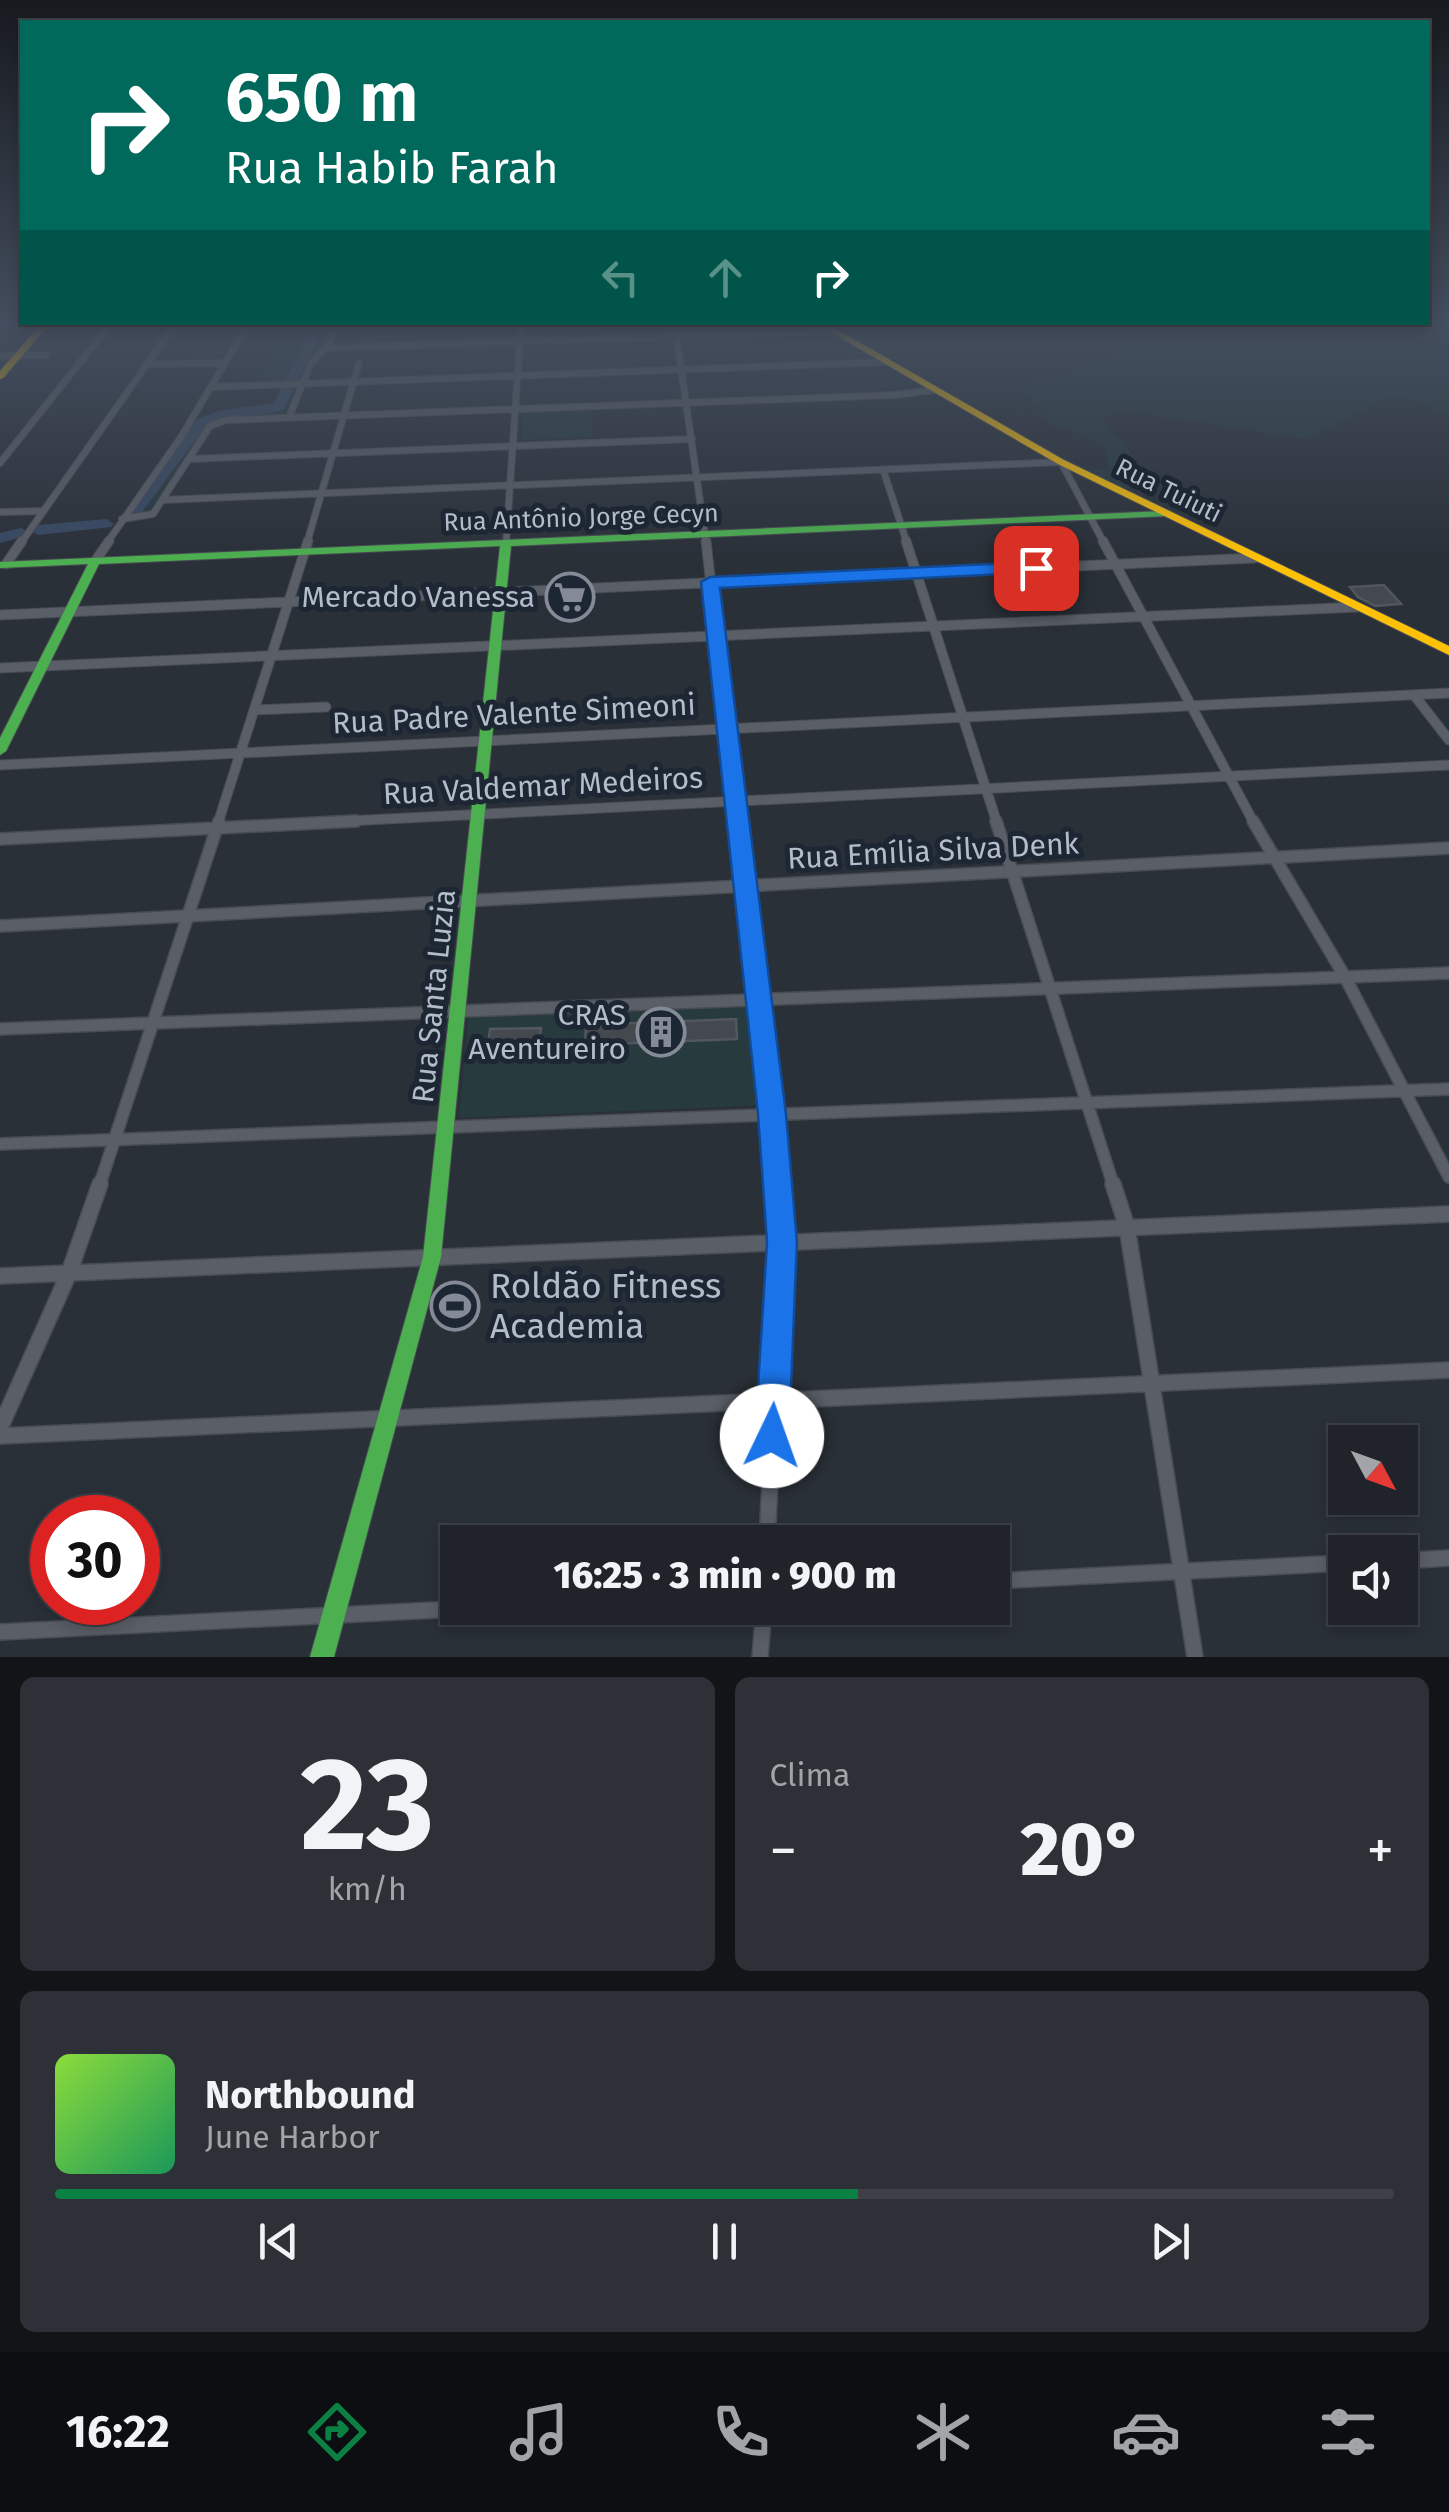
<!DOCTYPE html>
<html lang="pt">
<head>
<meta charset="utf-8">
<style>
  :root { --surface:#20242a; --page:#2d3036; --text:#f1f3f6; --muted:#a2a4a8; --line:#3d4147; --accent:#0b8043 }
  body { margin:0; font-family:"Fira Sans",sans-serif; background:var(--page); color:var(--text); height:100vh; display:flex; flex-direction:column; font-size:38px; white-space:nowrap }
  * { box-sizing:border-box; margin:0 }
  p { font-size:32px; color:var(--muted) }
  .icon { flex:none; width:55px; height:55px; fill:none; stroke:currentColor; stroke-width:2; stroke-linecap:round; stroke-linejoin:round }
  .map { position:relative; height:1657px; overflow:hidden }
  .panel { display:flex; flex-direction:column; gap:20px; padding:20px; background:#121417; flex:1 }
  .panel>* { flex:none }
  .guide { position:absolute; left:20px; top:20px; width:1410px; height:305px; border-radius:0px; box-shadow:0 5px 15px #0003,0 0 0 2px var(--line); background:#00695c; color:#fff; overflow:hidden }
  .needle { width:65px; rotate:131deg }
  .buttons { position:absolute; left:1328px; top:1425px; display:grid; gap:20px }
  .buttons a { display:grid; place-items:center; width:90px; height:90px; border-radius:0px; background:var(--surface); box-shadow:0 5px 15px #0003,0 0 0 2px var(--line); font-size:50px }
  .speed { position:absolute; left:30px; top:1495px; display:flex; gap:20px; font-size:50px; font-weight:700; text-align:center }
  .speed>* { display:grid; place-content:center; width:130px; height:130px; border-radius:50%; background:var(--surface); box-shadow:0 5px 15px #0003,0 0 0 2px var(--line); line-height:1 }
  .speed .limit { border:15px solid #d22; background:#fff; color:#111 }
  .pin { position:absolute; display:grid; place-items:center; width:85px; height:85px; color:#fff; margin:-42px; border-radius:20px; box-shadow:0 5px 15px #0006 }
  .me { position:absolute; width:110px; margin:-55px; rotate:3deg; stroke-linejoin:round; filter:drop-shadow(0 0 8px #0008) }
  .turn { display:flex; align-items:center; gap:35px; height:210px; padding:0 40px; font-size:45px }
  .turn .icon { width:130px; height:130px; stroke-width:2.5 }
  .turn b { display:block; font-size:70px; line-height:85px }
  .lanes { display:flex; align-items:center; height:95px; padding:0 40px; background:#0003; justify-content:center; gap:50px; direction:ltr }
  .lanes .off { opacity:.35 }
  .big { font-size:75px; font-weight:800; line-height:1.1 }
  .panel .widget { flex:1; display:flex; flex-direction:column; justify-content:center; gap:15px; min-width:0; padding:0 35px; border-radius:15px; background:var(--page) }
  .panel .dial { align-items:center; gap:0 }
  .dial b { font-size:130px; line-height:1 }
  .song { display:flex; align-items:center; gap:30px }
  .cover { width:120px; height:120px; border-radius:15px; background:linear-gradient(135deg,hsl(90 70% 55%),hsl(150 70% 35%)) }
  .played { height:10px; border-radius:5px; background:linear-gradient(90deg,var(--accent) 60%,var(--line) 60%) }
  .keys { display:flex; justify-content:space-around; direction:ltr }
  .heat { display:flex; justify-content:space-between; align-items:center; font-size:55px; direction:ltr }
  .panel .tiles { flex:1; display:grid; gap:20px; grid-template-columns:1fr 1fr }
  .widget:last-child { grid-column:span 2 }
  .trip { position:absolute; left:440px; top:1525px; width:570px; height:100px; border-radius:0px; background:var(--surface); box-shadow:0 5px 15px #0003,0 0 0 2px var(--line); font-weight:800; line-height:100px; text-align:center }
  .tab-bar { display:flex; height:160px; justify-content:space-around; align-items:center; background:#0d0e11; color:var(--muted) }
  .tab-bar .icon { width:70px; height:70px }
  .tab-bar .on { color:var(--accent) }
  .tab-bar b { font-size:45px; color:var(--text) }
  .map>svg:first-child { display:block }
  .green { fill:#273a3e }
  .lines { fill:none; stroke-linecap:round; stroke-linejoin:round }
  .river { fill:#384963; fill-rule:evenodd }
  .building { fill:#444950; stroke:#52575f; stroke-width:2.5 }
  .street-far3-casing { stroke:#484c53; stroke-width:8 }
  .street-far2-casing { stroke:#484c53; stroke-width:11 }
  .street-far1-casing { stroke:#484c53; stroke-width:14 }
  .street-casing { stroke:#484c53; stroke-width:18 }
  .fast-casing { stroke:#484c53; stroke-width:2 }
  .slow-casing { stroke:#484c53; stroke-width:2 }
  .street-far3 { stroke:#5a5e66; stroke-width:6 }
  .street-far2 { stroke:#5a5e66; stroke-width:9 }
  .street-far1 { stroke:#5a5e66; stroke-width:11 }
  .street { stroke:#5a5e66; stroke-width:15 }
  .fast { fill:#4caf50; fill-rule:evenodd }
  .slow { fill:#ffc107; fill-rule:evenodd }
  .route { fill:#1a73e8; stroke:#114b97; stroke-width:2.5 }
  .labels { text-anchor:middle; stroke-width:10; stroke-linejoin:round; paint-order:stroke }
  .far-street-label { font-size:25px; fill:#b4bcc9; stroke:#1d2633 }
  .poi-label { font-size:30px; fill:#b4bcc9; stroke:#1d2633; text-anchor:end }
  .street-label { font-size:30px; fill:#b4bcc9; stroke:#1d2633 }
  .near-poi-label { font-size:35px; fill:#b4bcc9; stroke:#1d2633; text-anchor:start }
</style>
</head>
<body>
<div class="map">
<svg width="1449" height="1657" viewBox="0 0 1449 1657">
  <rect width="100%" height="100%" fill="#2a3038"/>
  <path class="green" d="M 283,326 L 334,326 C 324,348 309,361 300,383 L 256,384 L 253,382 Z
    M 1060,326 L 1449,326 L 1449,415 L 1411,399 L 1385,398 L 1308,439 L 1118,410 L 1100,421 C 1122,440 1139,455 1142,486 L 1125,488 L 1085,470 L 1108,469 L 1106,447 L 1067,427 L 1053,427 L 1025,393 L 1015,391 L 1029,381 L 1056,380 L 1077,367 L 1117,353 L 1111,337 L 1032,341 L 1025,337 L 1061,329 Z
    M 283,388 L 294,391 L 285,414 L 213,421 L 150,514 L 131,515 L 199,416 L 267,411 Z
    M 591,408 L 592,437 L 521,440 L 522,411 Z
    M 748,1006 L 760,1105 L 459,1118 L 468,1018 Z"/>
  <g class="lines">
    <path class="river" d="M 312,326 L 324,326 L 284,409 C 258,419 230,413 206,426 L 139,516 L 129,516 L 129,510 L 196,420 L 219,411 L 274,403 Z
      M 106,519 L 114,524 L 111,527 L 38,535 L 30,530 L 38,525 Z
      M 21,528 L 29,533 L 26,536 L 0,543 L 0,533 Z"/>
  </g>
  <path class="building" d="M 1384,585 L 1401,604 L 1375,606 L 1358,597 L 1350,587 Z
    M 736,1019 L 737,1039 L 585,1045 L 586,1025 Z
    M 541,1028 L 539,1043 L 488,1045 L 490,1029 Z"/>
  <g class="lines">
    <g class="street-far3-casing">
      <path id="street-far3" d="M 675,326 L 706,543
        M 326,348 L 831,331
        M 0,356 L 46,355
        M 147,364 L 225,363
        M 211,387 L 885,362
        M 289,417 L 311,363 L 329,344 L 337,326
        M 190,459 L 692,439
        M 0,463 L 109,326
        M 883,469 L 907,543
        M 163,500 L 1061,462 L 1104,543
        M 0,512 L 43,511
        M 122,519 L 153,514 L 210,426 L 226,420 L 894,395 L 934,390
        M 21,543 L 174,326
        M 107,543 L 181,437 L 247,326
        M 307,543 L 359,363
        M 506,543 L 521,326"/>
    </g>
    <g class="street-far2-casing">
      <path id="street-far2" d="M 706,541 L 738,823
        M 906,541 L 997,823
        M 1103,541 L 1254,823
        M 96,560 L 109,541
        M 6,564 L 22,541
        M 0,615 L 1255,558
        M 0,668 L 1357,607
        M 1414,695 L 1449,740
        M 254,710 L 326,707
        M 0,765 L 1449,693
        M 218,823 L 308,541
        M 307,823 L 1449,765"/>
    </g>
    <g class="street-far1-casing">
      <path id="street-far1" d="M 738,821 L 778,1187
        M 996,821 L 1114,1187
        M 1253,821 L 1345,977 L 1449,1177
        M 0,839 L 356,821
        M 0,926 L 1449,848
        M 0,1029 L 1449,973
        M 0,1144 L 1449,1089
        M 99,1187 L 219,821"/>
    </g>
    <g class="street-casing">
      <path id="street" d="M 1113,1184 L 1127,1227 L 1195,1657
        M 0,1276 L 1449,1214
        M 0,1428 L 69,1273 L 100,1184
        M 0,1436 L 1449,1370
        M 767,1542 L 782,1242 L 777,1184
        M 1400,1561 L 1449,1558
        M 992,1581 L 1345,1563
        M 0,1632 L 475,1608
        M 760,1657 L 764,1608"/>
    </g>
    <g class="fast-casing">
      <path id="fast" d="M 1164,511 L 1168,512 L 1168,516 L 511,546 L 441,1257 L 334,1657 L 310,1657 L 423,1257 L 500,546 L 99,564 L 6,751 L 0,755 L 0,738 L 88,564 L 0,568 L 0,562 Z"/>
    </g>
    <g class="slow-casing">
      <path id="slow" d="M 39,326 L 48,326 L 3,378 L 0,379 L 0,371 Z
        M 820,326 L 831,326 L 1064,460 L 1449,646 L 1449,655 L 1058,464 Z"/>
    </g>
    <use href="#street-far3" class="street-far3"/>
    <use href="#street-far2" class="street-far2"/>
    <use href="#street-far1" class="street-far1"/>
    <use href="#street" class="street"/>
    <use href="#fast" class="fast"/>
    <use href="#slow" class="slow"/>
  </g>
  <linearGradient id="sky" x2="0" y2="1"><stop stop-color="#171a1f"/><stop offset="0.58" stop-color="#444e5e"/><stop offset="1" stop-color="#444e5e" stop-opacity="0"/></linearGradient>
  <rect width="1449" height="558" fill="url(#sky)"/>
  <path class="route" d="M 1036,562 L 1045,568 L 1043,572 L 720,588 L 786,1114 L 797,1242 L 789,1436 L 784,1448 L 772,1452 L 760,1448 L 755,1436 L 767,1242 L 758,1114 L 701,582 L 710,577 Z"/>
  <defs>
    <g id="supermarket-ring" transform="scale(2.5)"><circle r="9.5" fill="#1d2633" stroke="#848b96" stroke-width="1.5"/><path d="M-6-5.5h2.5l.6 2H6L4.5 2H-2.5L-4.4-4H-6ZM-1.5 3.2a1.3 1.3 0 1 0 .1 0ZM3 3.2a1.3 1.3 0 1 0 .1 0Z" fill="#848b96"/></g>
    <g id="building-ring" transform="scale(2.5)"><circle r="9.5" fill="#1d2633" stroke="#848b96" stroke-width="1.5"/><path d="M-4-6H4V6H1V3H-1V6H-4ZM-2.5-4.3h1.7v1.8h-1.7ZM.8-4.3h1.7v1.8H.8ZM-2.5-1h1.7V.8h-1.7ZM.8-1h1.7V.8H.8Z" fill="#848b96"/></g>
    <g id="stadium-ring" transform="scale(2.5)"><circle r="9.5" fill="#1d2633" stroke="#848b96" stroke-width="1.5"/><path d="M0-5a6.5 5 0 1 0 0 10a6.5 5 0 1 0 0-10ZM-3.5-1.8h7v3.6h-7Z" fill="#848b96"/></g>
  </defs>
  <g fill-rule="evenodd">
    <use href="#supermarket-ring" x="570" y="597"/>
    <use href="#building-ring" x="661" y="1032"/>
    <use href="#stadium-ring" x="455" y="1306"/>
  </g>
  <g class="labels">
    <g class="far-street-label">
      <text transform="translate(1169 490) rotate(26)" y="9">Rua Tuiuti</text>
      <text transform="translate(581 517) rotate(-2)" y="9">Rua Antônio Jorge Cecyn</text>
    </g>
    <g class="poi-label">
      <text x="535" y="607">Mercado Vanessa</text>
      <text x="626" y="1025">CRAS<tspan x="626" dy="34">Aventureiro</tspan></text>
    </g>
    <g class="street-label">
      <text transform="translate(514 714) rotate(-3)" y="10">Rua Padre Valente Simeoni</text>
      <text transform="translate(543 786) rotate(-3)" y="10">Rua Valdemar Medeiros</text>
      <text transform="translate(933 851) rotate(-3)" y="10">Rua Emília Silva Denk</text>
      <text transform="translate(434 996) rotate(-84)" y="10">Rua Santa Luzia</text>
    </g>
    <g class="near-poi-label">
      <text x="490" y="1298">Roldão Fitness<tspan x="490" dy="40">Academia</tspan></text>
    </g>
  </g>
</svg>
<div class="buttons">
<a><svg class="needle" viewBox="-14 -14 28 28"><path d="M0-13l5 13h-10z" fill="#e53935"/><path d="M0 13l5-13h-10z" fill="#a2a4a8"/></svg></a>
<a><svg class="icon" aria-label="sound" viewBox="0 0 24 24"><path d="M4 9h4l5-4v14l-5-4H4zM17 9q2 3 0 6"/></svg></a>
</div>
<div class="speed"><div class="limit">30</div></div>
<div class="pin" style="left:1036px;top:568px;background:#d93025"><svg class="icon" aria-label="arrive" viewBox="0 0 24 24"><path d="M6 21V4h12l-3 4 3 4H6"/></svg></div>
<svg class="me" style="left:772px;top:1436px" viewBox="-20 -20 40 40"><circle r="19" fill="#fff"/><path d="M0-13L10 11 0 6-10 11z" fill="#1a73e8"/></svg>
<div class="trip">16:25 · 3 min · 900 m</div>
<div class="guide">
<div class="turn"><svg class="icon" aria-label="right" viewBox="0 0 24 24"><path d="M7 20v-9h11M14 6l5 5-5 5"/></svg><div><b>650 m</b>Rua Habib Farah</div></div>
<div class="lanes"><svg class="icon off" aria-label="left" viewBox="0 0 24 24"><path d="M17 20v-9H6M10 6l-5 5 5 5"/></svg><svg class="icon off" aria-label="ahead" viewBox="0 0 24 24"><path d="M12 20V5M6 11l6-6 6 6"/></svg><svg class="icon" aria-label="right" viewBox="0 0 24 24"><path d="M7 20v-9h11M14 6l5 5-5 5"/></svg></div>
</div>
</div>
<section class="panel">
<div class="tiles">
<div class="widget dial"><b>23</b><p>km/h</p></div>
<div class="widget"><p>Clima</p>
<div class="heat"><a>−</a><b class="big">20°</b><a>+</a></div>
</div>
<div class="widget">
<div class="song"><i class="cover"></i><div><b>Northbound</b><p>June Harbor</p></div></div>
<div class="played"></div>
<div class="keys"><svg class="icon" aria-label="previous" viewBox="0 0 24 24"><path d="M18 5L8 12l10 7zM5 5v14"/></svg><svg class="icon" aria-label="pause" viewBox="0 0 24 24"><path d="M8 5v14M16 5v14"/></svg><svg class="icon" aria-label="next" viewBox="0 0 24 24"><path d="M6 5l10 7-10 7zM19 5v14"/></svg></div>
</div>
</div>
</section>
<nav class="tab-bar">
<b>16:22</b>
<svg class="icon on" aria-label="directions" viewBox="0 0 24 24"><path d="M12 3l9 9-9 9-9-9zM9 14v-3h6M13 9l2 2-2 2"/></svg>
<svg class="icon" aria-label="music" viewBox="0 0 24 24"><path d="M9 18V5l10-2v13"/><circle cx="6" cy="18" r="3"/><circle cx="16" cy="16" r="3"/></svg>
<svg class="icon" aria-label="phone" viewBox="0 0 24 24"><path d="M5 4h4l2 5-3 2q2 4 5 5l2-3 5 2v4C11 20 4 13 5 4z"/></svg>
<svg class="icon" aria-label="climate" viewBox="0 0 24 24"><path d="M12 3v18M4 7l16 10M4 17L20 7"/></svg>
<svg class="icon" aria-label="car" viewBox="0 0 24 24"><path d="M5 17H2v-5l4-1 3-4h7l3 4 3 1v5h-3M9 17h6M6 11h13"/><circle cx="7" cy="17" r="2"/><circle cx="17" cy="17" r="2"/></svg>
<svg class="icon" aria-label="filters" viewBox="0 0 24 24"><path d="M4 7h16M4 17h16"/><circle cx="9" cy="7" r="2"/><circle cx="15" cy="17" r="2"/></svg>
</nav>
</body>
</html>
